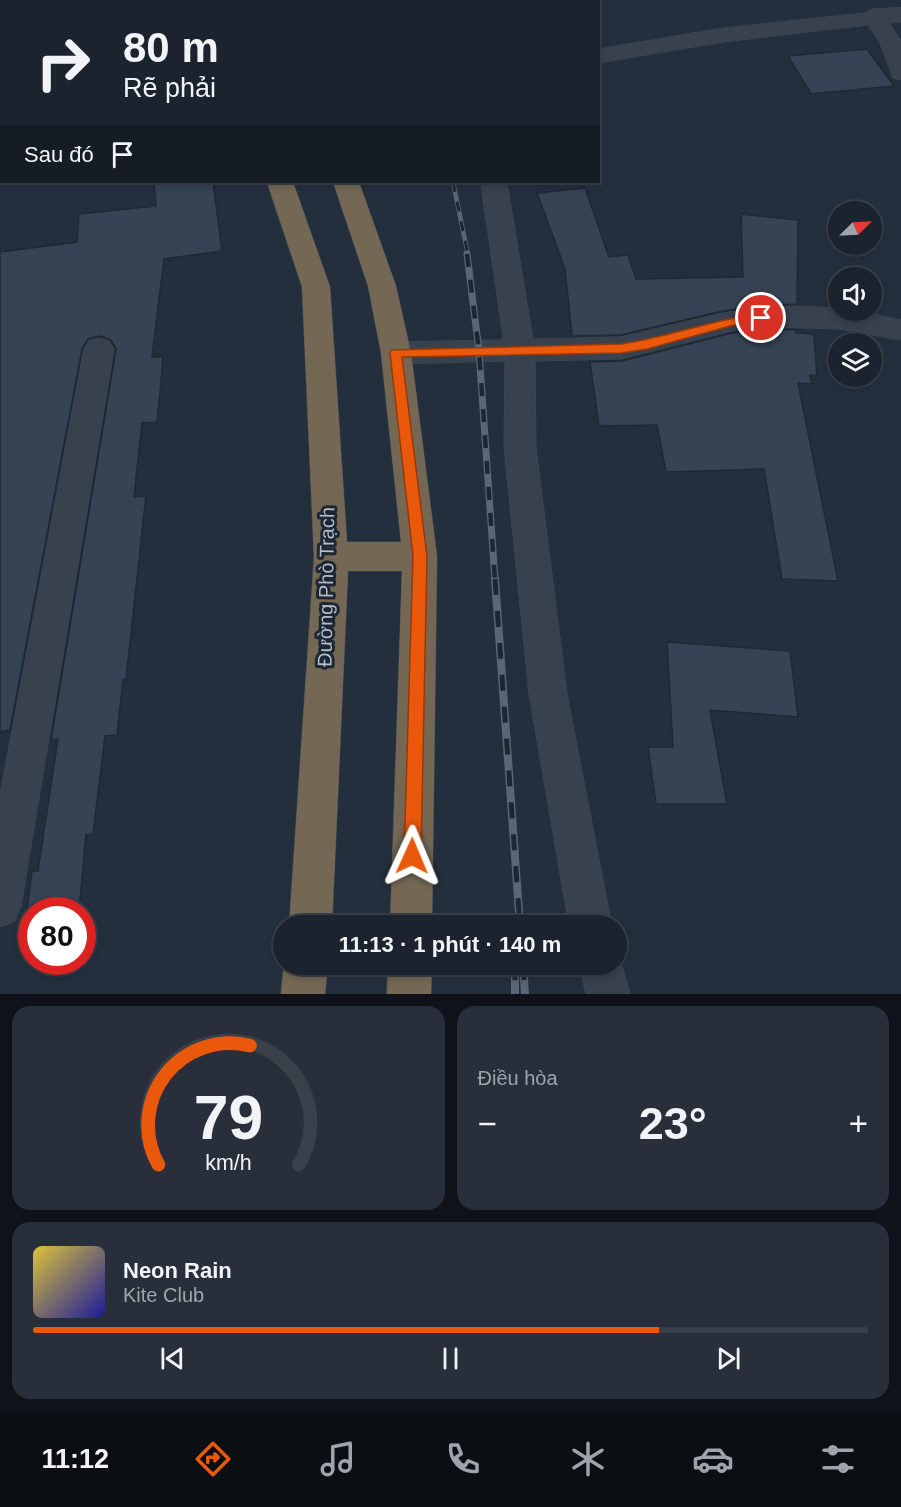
<!DOCTYPE html>
<html lang="vi">
<head>
<meta charset="utf-8">
<style>
  :root { --surface:#1b232e; --page:#282f3a; --text:#f1f3f6; --muted:#a0a4aa; --line:#39404a; --accent:#ea580c }
  body { margin:0; font-family:Helvetica,sans-serif; background:var(--page); color:var(--text); height:100vh; display:flex; flex-direction:column; font-size:22px; white-space:nowrap }
  * { box-sizing:border-box; margin:0 }
  p { font-size:20px; color:var(--muted) }
  .icon { flex:none; width:33px; height:33px; fill:none; stroke:currentColor; stroke-width:2; stroke-linecap:round; stroke-linejoin:round }
  .map { position:relative; height:994px; overflow:hidden }
  .details { display:flex; flex-direction:column; gap:12px; padding:12px; background:#0f1319; flex:1 }
  .details>* { flex:none }
  .guide { position:absolute; left:0px; top:0px; width:600px; height:183px; box-shadow:0 3px 9px #0003,0 0 0 2px var(--line); background:#1b232e; color:var(--text); overflow:hidden }
  .needle { width:39px; rotate:66deg }
  .tools { position:absolute; left:828px; top:201px; display:grid; gap:12px }
  .tools a { display:grid; place-items:center; width:54px; height:54px; border-radius:50%; background:var(--surface); box-shadow:0 3px 9px #0003,0 0 0 2px var(--line); font-size:30px }
  .speed { position:absolute; left:18px; top:897px; display:flex; gap:12px; font-size:30px; font-weight:700; text-align:center }
  .speed>* { display:grid; place-content:center; width:78px; height:78px; border-radius:50%; background:var(--surface); box-shadow:0 3px 9px #0003,0 0 0 2px var(--line); line-height:1 }
  .speed .limit { border:9px solid #d22; background:#fff; color:#111 }
  .pin { position:absolute; display:grid; place-items:center; width:51px; height:51px; color:#fff; margin:-26px; border:3px solid #fff; border-radius:50%; box-shadow:0 2px 6px #0007 }
  .me { position:absolute; width:66px; margin:-33px; rotate:1deg; stroke-linejoin:round; filter:drop-shadow(0 0 4px #0008) }
  .turn { display:flex; align-items:center; gap:21px; height:126px; padding:0 24px; font-size:27px }
  .turn .icon { width:78px; height:78px; stroke-width:2.5 }
  .turn b { display:block; font-size:42px; line-height:51px }
  .then { display:flex; align-items:center; height:57px; padding:0 24px; background:#0003; gap:12px; font-size:22px }
  .big { font-size:45px; font-weight:600; line-height:1.1 }
  .details .widget { flex:1; display:flex; flex-direction:column; justify-content:center; gap:9px; min-width:0; padding:0 21px; border-radius:18px; background:var(--page) }
  .details .dial { align-items:center; gap:0 }
  .dial svg { height:156px; overflow:visible; fill:none; stroke:var(--line); stroke-width:7; stroke-linecap:round; text-anchor:middle }
  .dial text { fill:var(--text); stroke:none }
  .song { display:flex; align-items:center; gap:18px }
  .cover { width:72px; height:72px; border-radius:9px; background:linear-gradient(135deg,hsl(50 70% 55%),hsl(240 70% 35%)) }
  .played { height:6px; border-radius:3px; background:linear-gradient(90deg,var(--accent) 75%,var(--line) 75%) }
  .keys { display:flex; justify-content:space-around; direction:ltr }
  .heat { display:flex; justify-content:space-between; align-items:center; font-size:33px; direction:ltr }
  .details .tiles { flex:1; display:grid; gap:12px; grid-template-columns:1fr 1fr }
  .widget:last-child { grid-column:span 2 }
  .trip { position:absolute; left:273px; top:915px; width:354px; height:60px; border-radius:30px; background:var(--surface); box-shadow:0 3px 9px #0003,0 0 0 2px var(--line); font-weight:600; line-height:60px; text-align:center }
  .menu { display:flex; height:96px; justify-content:space-around; align-items:center; background:#0b0e12; color:var(--muted) }
  .menu .icon { width:42px; height:42px }
  .menu .selected { color:var(--accent) }
  .menu b { font-size:27px; color:var(--text) }
  .map>svg:first-child { display:block }
  .building { fill:#364354; stroke:#1f2835; stroke-width:1.5 }
  .lines { fill:none; stroke-linecap:round; stroke-linejoin:round }
  .minor-casing { stroke:#414a57; stroke-width:1 }
  .major-casing { stroke:#414a57; stroke-width:1 }
  .highway-casing { stroke:#434c59; stroke-width:1 }
  .minor { fill:#38414e; fill-rule:evenodd }
  .major { fill:#56606e; fill-rule:evenodd }
  .highway { fill:#746855; fill-rule:evenodd }
  .rail-far2-casing { stroke:#5a6575; stroke-width:4.5 }
  .rail-far1-casing { stroke:#5a6575; stroke-width:7 }
  .rail-casing { stroke:#5a6575; stroke-width:8 }
  .rail-far2 { stroke:#1d2633; stroke-width:3; stroke-dasharray:10; stroke-linecap:butt }
  .rail-far1 { stroke:#1d2633; stroke-width:4.5; stroke-dasharray:13; stroke-linecap:butt }
  .rail { stroke:#1d2633; stroke-width:5; stroke-dasharray:16; stroke-linecap:butt }
  .route { fill:#ea580c; stroke:#983908; stroke-width:1.5 }
  .labels { text-anchor:middle; stroke-width:6; stroke-linejoin:round; paint-order:stroke }
  .street-label { font-size:20px; fill:#b4bcc9; stroke:#1d2633 }
</style>
</head>
<body>
<div class="map">
<svg width="901" height="994" viewBox="0 0 901 994">
  <rect width="100%" height="100%" fill="#242f3e"/>
  <path class="building" d="M 867,49 L 894,86 L 811,94 L 788,56 Z
    M 154,182 L 213,182 L 222,251 L 164,259 L 152,357 L 163,357 L 160,393 L 157,422 L 142,423 L 134,497 L 146,496 L 126,679 L 123,680 L 117,735 L 105,736 L 93,834 L 86,835 L 79,910 L 27,910 L 32,871 L 38,871 L 58,739 L 51,740 L 116,349 L 111,340 L 100,336 L 88,339 L 82,349 L 10,730 L 0,732 L 0,252 L 77,242 L 79,214 L 156,206 Z
    M 585,188 L 609,257 L 628,255 L 636,279 L 743,277 L 741,214 L 798,220 L 797,304 L 753,306 L 718,312 L 621,335 L 572,336 L 565,269 L 537,193 Z
    M 774,329 L 796,330 L 796,333 L 814,334 L 817,376 L 810,375 L 812,384 L 798,383 L 838,581 L 782,579 L 764,469 L 666,472 L 657,425 L 599,426 L 590,362 L 622,361 L 732,333 Z
    M 667,642 L 790,651 L 798,717 L 710,710 L 727,804 L 656,804 L 648,747 L 673,747 Z"/>
  <g class="lines">
    <g class="minor-casing">
      <path id="minor" d="M 558,0 L 580,0 L 580,2 L 559,2 Z
        M 901,8 L 901,22 L 889,23 L 901,41 L 901,80 L 893,78 L 880,43 L 868,25 L 723,42 L 598,63 L 598,49 L 723,28 L 864,13 L 873,9 Z
        M 481,182 L 507,182 L 533,339 L 621,337 L 718,314 L 753,308 L 796,306 L 838,308 L 838,310 L 860,311 L 901,320 L 901,340 L 839,329 L 774,327 L 732,331 L 621,359 L 535,361 L 536,447 L 567,694 L 612,926 L 569,926 L 529,694 L 504,447 L 505,361 L 396,364 L 386,361 L 381,353 L 386,345 L 396,342 L 503,340 Z
        M 99,338 L 109,341 L 114,349 L 21,906 L 15,921 L 0,927 L 0,794 L 84,349 L 89,341 Z
        M 617,948 L 630,994 L 586,994 L 579,964 L 616,964 Z"/>
    </g>
    <g class="major-casing">
      <path id="major" d="M 0,146 L 2,146 L 2,162 L 0,162 Z"/>
    </g>
    <g class="highway-casing">
      <path id="highway" d="M 162,0 L 184,0 L 184,2 L 163,2 Z
        M 223,0 L 245,0 L 245,2 L 224,2 Z
        M 267,182 L 293,182 L 330,287 L 347,542 L 401,542 L 381,353 L 368,286 L 333,182 L 359,182 L 396,286 L 411,353 L 437,556 L 432,926 L 390,926 L 402,571 L 348,571 L 332,926 L 289,926 L 314,557 L 302,287 Z
        M 284,964 L 328,964 L 325,994 L 281,994 Z
        M 388,964 L 432,964 L 431,994 L 387,994 Z"/>
    </g>
    <use href="#minor" class="minor"/>
    <use href="#major" class="major"/>
    <use href="#highway" class="highway"/>
    <g class="rail-far2-casing">
      <path id="rail-far2" d="M 453,182 L 468,255"/>
    </g>
    <g class="rail-far1-casing">
      <path id="rail-far1" d="M 467,254 L 479,351 L 495,580"/>
    </g>
    <g class="rail-casing">
      <path id="rail" d="M 495,579 L 520,926
        M 515,964 L 515,994
        M 523,964 L 525,994"/>
    </g>
    <use href="#rail-far2" class="rail-far2"/>
    <use href="#rail-far1" class="rail-far1"/>
    <use href="#rail" class="rail"/>
  </g>
  <path class="route" d="M 761,313 L 767,318 L 765,321 L 730,326 L 647,349 L 621,353 L 402,357 L 427,556 L 421,856 L 419,862 L 412,865 L 406,862 L 404,856 L 413,556 L 390,353 L 391,350 L 621,344 C 668,337 713,320 761,313 Z"/>
  <g class="labels">
    <g class="street-label">
      <text transform="translate(326 587) rotate(-89)" y="7">Đường Phò Trạch</text>
    </g>
  </g>
</svg>
<div class="tools">
<a><svg class="needle" viewBox="-14 -14 28 28"><path d="M0-13l5 13h-10z" fill="#e53935"/><path d="M0 13l5-13h-10z" fill="#a0a4aa"/></svg></a>
<a><svg class="icon" aria-label="sound" viewBox="0 0 24 24"><path d="M4 9h4l5-4v14l-5-4H4zM17 9q2 3 0 6"/></svg></a>
<a><svg class="icon" aria-label="layers" viewBox="0 0 24 24"><path d="M12 4l9 5-9 5-9-5zM3 14l9 5 9-5"/></svg></a>
</div>
<div class="speed"><div class="limit">80</div></div>
<div class="pin" style="left:761px;top:318px;background:#d93025"><svg class="icon" aria-label="arrive" viewBox="0 0 24 24"><path d="M6 21V4h12l-3 4 3 4H6"/></svg></div>
<svg class="me" style="left:412px;top:856px" viewBox="-20 -20 40 40"><path d="M0-17L14 15 0 8-14 15z" fill="#ea580c" stroke="#fff" stroke-width="4"/></svg>
<div class="trip">11:13 · 1 phút · 140 m</div>
<div class="guide">
<div class="turn"><svg class="icon" aria-label="right" viewBox="0 0 24 24"><path d="M7 20v-9h11M14 6l5 5-5 5"/></svg><div><b>80 m</b>Rẽ phải</div></div>
<div class="then">Sau đó<svg class="icon" aria-label="arrive" viewBox="0 0 24 24"><path d="M6 21V4h12l-3 4 3 4H6"/></svg></div>
</div>
</div>
<section class="details">
<div class="tiles">
<div class="widget dial"><svg viewBox="0 0 100 80">
<path d="M14 69A42 42 0 1 1 86 69"/>
<path d="M14 69A42 42 0 0 1 61 8" stroke="#ea580c"/>
<text x="50" y="56" font-size="32" font-weight="700">79</text>
<text x="50" y="72" font-size="11">km/h</text>
</svg></div>
<div class="widget"><p>Điều hòa</p>
<div class="heat"><a>−</a><b class="big">23°</b><a>+</a></div>
</div>
<div class="widget">
<div class="song"><i class="cover"></i><div><b>Neon Rain</b><p>Kite Club</p></div></div>
<div class="played"></div>
<div class="keys"><svg class="icon" aria-label="previous" viewBox="0 0 24 24"><path d="M18 5L8 12l10 7zM5 5v14"/></svg><svg class="icon" aria-label="pause" viewBox="0 0 24 24"><path d="M8 5v14M16 5v14"/></svg><svg class="icon" aria-label="next" viewBox="0 0 24 24"><path d="M6 5l10 7-10 7zM19 5v14"/></svg></div>
</div>
</div>
</section>
<nav class="menu">
<b>11:12</b>
<svg class="icon selected" aria-label="directions" viewBox="0 0 24 24"><path d="M12 3l9 9-9 9-9-9zM9 14v-3h6M13 9l2 2-2 2"/></svg>
<svg class="icon" aria-label="music" viewBox="0 0 24 24"><path d="M9 18V5l10-2v13"/><circle cx="6" cy="18" r="3"/><circle cx="16" cy="16" r="3"/></svg>
<svg class="icon" aria-label="phone" viewBox="0 0 24 24"><path d="M5 4h4l2 5-3 2q2 4 5 5l2-3 5 2v4C11 20 4 13 5 4z"/></svg>
<svg class="icon" aria-label="climate" viewBox="0 0 24 24"><path d="M12 3v18M4 7l16 10M4 17L20 7"/></svg>
<svg class="icon" aria-label="car" viewBox="0 0 24 24"><path d="M5 17H2v-5l4-1 3-4h7l3 4 3 1v5h-3M9 17h6M6 11h13"/><circle cx="7" cy="17" r="2"/><circle cx="17" cy="17" r="2"/></svg>
<svg class="icon" aria-label="filters" viewBox="0 0 24 24"><path d="M4 7h16M4 17h16"/><circle cx="9" cy="7" r="2"/><circle cx="15" cy="17" r="2"/></svg>
</nav>
</body>
</html>
